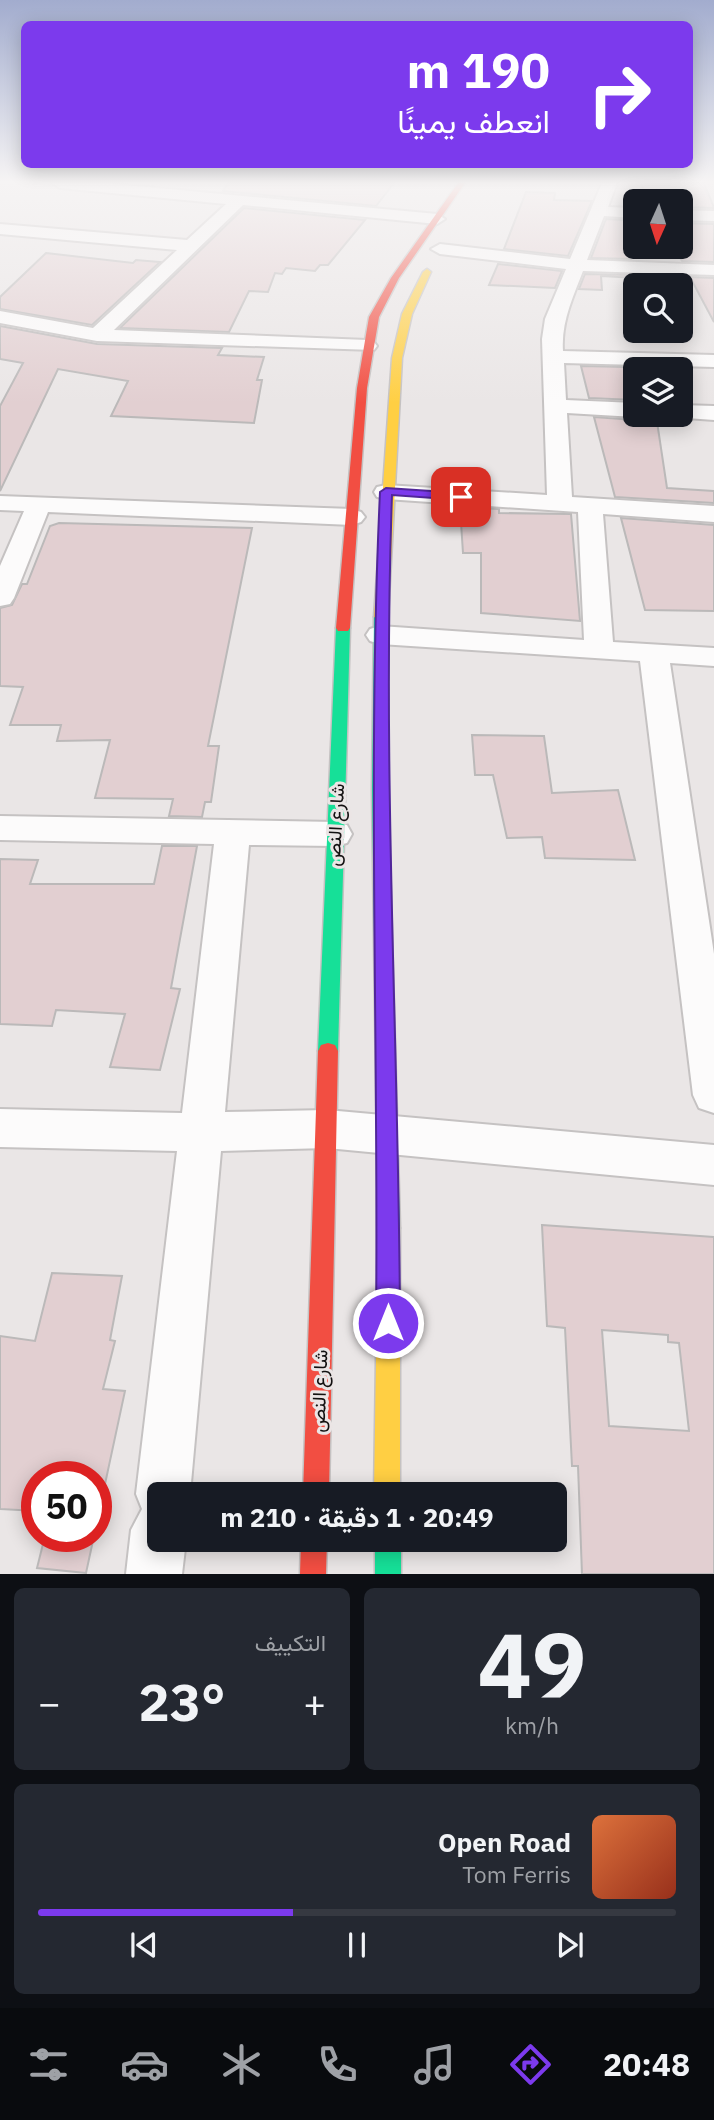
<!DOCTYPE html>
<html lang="ar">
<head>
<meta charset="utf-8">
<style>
  :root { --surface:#171b24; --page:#242831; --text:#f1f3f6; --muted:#9ea1a6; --line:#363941; --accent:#7c3aed }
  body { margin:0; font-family:"IBM Plex Sans",Vazirmatn,sans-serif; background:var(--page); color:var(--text); direction:rtl; height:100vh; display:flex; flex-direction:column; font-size:26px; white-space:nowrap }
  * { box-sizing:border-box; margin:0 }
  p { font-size:23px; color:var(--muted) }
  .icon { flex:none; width:38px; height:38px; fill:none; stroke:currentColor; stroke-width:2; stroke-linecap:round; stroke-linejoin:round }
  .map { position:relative; height:1574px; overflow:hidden; direction:ltr }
  .panel { display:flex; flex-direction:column; gap:14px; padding:14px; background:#0d0f14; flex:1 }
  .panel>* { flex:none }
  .guide { position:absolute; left:21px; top:21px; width:672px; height:147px; border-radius:10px; box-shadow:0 4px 18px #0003; direction:rtl; background:#7c3aed; color:#fff; overflow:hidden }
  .needle { width:46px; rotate:183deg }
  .fabs { position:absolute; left:623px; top:189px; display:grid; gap:14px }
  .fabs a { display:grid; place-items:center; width:70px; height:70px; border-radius:10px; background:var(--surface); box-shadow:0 4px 18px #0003; font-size:35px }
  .speed { position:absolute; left:21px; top:1461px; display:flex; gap:14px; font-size:35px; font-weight:700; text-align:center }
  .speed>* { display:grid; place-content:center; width:91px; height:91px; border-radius:50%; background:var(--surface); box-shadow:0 4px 18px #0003; line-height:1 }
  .speed .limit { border:10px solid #d22; background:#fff; color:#111 }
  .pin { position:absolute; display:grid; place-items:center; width:60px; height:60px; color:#fff; margin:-30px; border-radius:14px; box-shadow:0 4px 10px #0006 }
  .me { position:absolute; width:77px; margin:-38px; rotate:0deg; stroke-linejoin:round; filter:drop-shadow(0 0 5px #0008) }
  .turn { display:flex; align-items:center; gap:24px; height:147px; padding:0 28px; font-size:32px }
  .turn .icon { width:91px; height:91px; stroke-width:2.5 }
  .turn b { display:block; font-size:49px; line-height:60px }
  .big { font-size:52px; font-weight:700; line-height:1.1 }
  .panel .widget { flex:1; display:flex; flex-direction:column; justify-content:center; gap:10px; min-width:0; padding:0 24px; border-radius:10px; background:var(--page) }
  .panel .dial { align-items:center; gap:0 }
  .dial b { font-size:91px; line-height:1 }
  .song { display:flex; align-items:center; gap:21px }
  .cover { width:84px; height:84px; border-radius:10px; background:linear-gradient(135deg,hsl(20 70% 55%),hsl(10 70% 35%)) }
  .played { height:7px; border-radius:4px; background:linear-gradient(90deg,var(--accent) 40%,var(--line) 40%) }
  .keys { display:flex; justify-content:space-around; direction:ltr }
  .heat { display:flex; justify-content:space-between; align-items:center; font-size:38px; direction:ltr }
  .panel .tiles { flex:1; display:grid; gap:14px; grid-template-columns:1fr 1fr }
  .widget:last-child { grid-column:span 2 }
  .trip { position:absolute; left:147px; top:1482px; width:420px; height:70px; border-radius:10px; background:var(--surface); box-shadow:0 4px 18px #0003; font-weight:700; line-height:70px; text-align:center; direction:rtl }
  .tabs { display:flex; height:112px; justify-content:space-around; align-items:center; background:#090b0e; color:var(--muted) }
  .tabs .icon { width:49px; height:49px }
  .tabs .current { color:var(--accent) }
  .tabs b { font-size:32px; color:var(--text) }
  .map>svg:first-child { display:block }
  .building { fill:#e2cfd1; stroke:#bbb9b9; stroke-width:2; fill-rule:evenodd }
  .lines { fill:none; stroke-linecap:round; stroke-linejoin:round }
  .street-casing { stroke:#c5c2c2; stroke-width:4 }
  .fast-casing { stroke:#c5c2c2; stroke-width:3 }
  .slow-casing { stroke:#c5c2c2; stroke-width:3 }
  .jam-casing { stroke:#c5c2c2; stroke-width:3 }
  .street { fill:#fcfbfb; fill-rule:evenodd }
  .fast { fill:#16e098; fill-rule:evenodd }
  .slow { fill:#ffcf43; fill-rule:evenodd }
  .jam { fill:#f24e42; fill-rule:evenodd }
  .route { fill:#7c3aed; stroke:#51269a; stroke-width:2 }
  .labels { text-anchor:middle; stroke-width:6; stroke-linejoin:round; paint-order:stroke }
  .street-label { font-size:19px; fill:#131111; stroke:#ebe5e5 }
</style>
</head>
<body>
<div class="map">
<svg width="714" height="1574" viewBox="0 0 714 1574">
  <rect width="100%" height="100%" fill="#eae6e6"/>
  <path class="building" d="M 228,183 L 394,183 L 376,206 L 223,191 Z
    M 640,183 L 704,183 L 714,208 L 681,207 L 681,201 L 650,201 Z
    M 526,192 L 555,193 L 554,200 L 592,201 L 568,256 L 504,249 Z
    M 244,208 L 365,220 L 328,265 L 320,265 L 315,271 L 286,268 L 282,274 L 275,273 L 268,292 L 249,291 L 229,332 L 120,328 Z
    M 606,219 L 624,220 L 631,259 L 591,258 Z
    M 681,223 L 714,224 L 714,262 L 682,261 L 674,247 L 681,247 Z
    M 46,253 L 133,263 L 136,260 L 160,262 L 92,325 L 0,309 L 0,297 Z
    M 498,264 L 562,271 L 555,288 L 489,285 Z
    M 585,274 L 634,275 L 635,278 L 601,276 L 602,290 L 579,289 Z
    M 690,277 L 714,278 L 714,322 Z
    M 0,326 L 97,344 L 222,348 L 218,355 L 264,357 L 257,380 L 262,380 L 254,423 L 111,416 L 128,381 L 58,369 L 0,491 L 0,406 L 23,363 L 0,359 Z
    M 581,366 L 627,367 L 629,373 L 635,373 L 635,400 L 589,398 Z
    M 645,415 L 656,415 L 667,488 L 714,491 L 714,503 L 615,497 L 594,417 L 635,420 Z
    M 460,507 L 499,509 L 499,513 L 571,514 L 580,621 L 481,613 L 481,553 L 463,553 Z
    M 621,518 L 714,525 L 714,611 L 645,610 Z
    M 59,523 L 252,528 L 208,746 L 219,746 L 211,802 L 205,802 L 202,817 L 169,816 L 173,799 L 95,798 L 110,740 L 57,741 L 61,725 L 10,725 L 23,687 L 0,686 L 0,608 L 12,605 L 22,584 L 27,584 L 50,526 Z
    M 472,735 L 544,736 L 552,793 L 618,790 L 635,860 L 545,858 L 542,837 L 507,838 L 493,775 L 475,775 Z
    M 162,846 L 197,846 L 171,988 L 180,989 L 160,1070 L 110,1067 L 125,1014 L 56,1010 L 52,1026 L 0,1024 L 0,859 L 38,860 L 30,884 L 154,884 Z
    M 542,1225 L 714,1237 L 714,1574 L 582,1574 L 578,1466 L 572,1466 L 565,1328 L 547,1326 ZM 602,1330 L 668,1335 L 668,1342 L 679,1343 L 689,1431 L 609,1426 Z
    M 52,1273 L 122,1276 L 110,1340 L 115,1341 L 103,1389 L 125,1391 L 96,1526 L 96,1477 L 37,1477 L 37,1511 L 0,1509 L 0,1336 L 35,1341 Z
    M 45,1536 L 94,1536 L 86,1573 L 37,1568 Z"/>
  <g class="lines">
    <g class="street-casing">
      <path id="street" d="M 52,183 L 104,183 L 437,214 L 445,219 L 437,224 L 243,205 L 114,330 L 367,340 L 374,342 L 377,346 L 374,350 L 97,341 L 0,323 L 0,311 L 93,328 L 177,250 L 0,234 L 0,224 L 187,240 L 226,204 L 60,188 Z
        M 602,183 L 617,183 L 608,207 L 635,208 L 635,218 L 604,216 L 587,260 L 714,265 L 714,275 L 583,271 C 573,297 561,322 563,351 L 714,355 L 714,367 L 564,363 L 566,400 L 635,403 L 635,415 L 642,415 L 635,417 L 567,413 L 572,497 L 714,506 L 714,522 L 603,514 L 613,642 L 714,648 L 714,666 L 670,663 L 714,954 L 714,1113 L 699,1108 L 693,1095 L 640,661 L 380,644 L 370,641 L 366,635 L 370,629 L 380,626 L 584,640 L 578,512 L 386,499 L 377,497 L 374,492 L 377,487 L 386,485 L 547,495 L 542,339 L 545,319 L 566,269 L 440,254 L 431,249 L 440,244 L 570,259 Z
        M 681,210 L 714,211 L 714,221 L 681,220 Z
        M 681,405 L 714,406 L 714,420 L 673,417 L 681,415 Z
        M 0,496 L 352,509 L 361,512 L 365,517 L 361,522 L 352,525 L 48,512 L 14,598 L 10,604 L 0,606 L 0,566 L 24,511 L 0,510 Z
        M 0,816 L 335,822 L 347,825 L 352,834 L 347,843 L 335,846 L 249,845 L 225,1112 L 327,1110 L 714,1145 L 714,1185 L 327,1148 L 221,1151 L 190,1494 L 159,1494 L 159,1540 L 186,1540 L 182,1574 L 126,1574 L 131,1530 L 142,1509 L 136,1494 L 177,1151 L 0,1147 L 0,1109 L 182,1113 L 214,844 L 0,840 Z"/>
    </g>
    <g class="fast-casing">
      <path id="fast" d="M 381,613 L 388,617 L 388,790 L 400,1228 L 397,1235 L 389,1238 L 381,1235 L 378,1228 L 372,790 L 374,617 Z
        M 343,624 L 350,628 L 338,1051 L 335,1057 L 328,1059 L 321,1057 L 318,1051 L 336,628 Z
        M 375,1540 L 401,1540 L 401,1574 L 375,1574 Z"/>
    </g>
    <g class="slow-casing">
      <path id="slow" d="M 427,269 L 431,272 L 412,314 L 402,358 L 388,617 L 381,621 L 374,617 L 392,358 L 402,314 L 423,272 Z
        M 389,1218 L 397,1221 L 400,1228 L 400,1494 L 374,1494 L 378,1228 L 381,1221 Z"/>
    </g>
    <g class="jam-casing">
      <path id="jam" d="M 458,183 L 465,183 L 399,278 L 379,317 L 367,388 L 350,628 L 348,631 L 338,631 L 336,628 L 357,388 L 369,317 L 391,278 Z
        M 328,1043 L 335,1045 L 338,1051 L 329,1494 L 303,1494 L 318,1051 L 321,1045 Z
        M 301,1540 L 327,1540 L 326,1574 L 300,1574 Z"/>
    </g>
    <use href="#street" class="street"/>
    <use href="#fast" class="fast"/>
    <use href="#slow" class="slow"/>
    <use href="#jam" class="jam"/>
  </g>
  <linearGradient id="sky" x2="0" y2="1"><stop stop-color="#a2acce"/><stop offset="0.45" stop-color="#f6f4f4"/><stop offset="1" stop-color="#f6f4f4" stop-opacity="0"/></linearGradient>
  <rect width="714" height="403" fill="url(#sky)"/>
  <path class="route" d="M 386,488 L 461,493 L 467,497 L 461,500 L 392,495 C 382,771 399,1047 400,1323 L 396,1331 L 388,1335 L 380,1331 L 376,1323 C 379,1046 367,768 380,492 Z"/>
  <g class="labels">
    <g class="street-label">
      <text transform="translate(335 825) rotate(-87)" y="7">شارع النص</text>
      <text transform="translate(319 1391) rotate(-88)" y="7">شارع النص</text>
    </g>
  </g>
</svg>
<div class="fabs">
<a><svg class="needle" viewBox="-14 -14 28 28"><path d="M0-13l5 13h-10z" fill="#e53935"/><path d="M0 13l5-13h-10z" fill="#9ea1a6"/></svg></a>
<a><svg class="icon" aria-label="search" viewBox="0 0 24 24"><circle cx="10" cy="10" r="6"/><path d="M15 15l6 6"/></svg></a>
<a><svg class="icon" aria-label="layers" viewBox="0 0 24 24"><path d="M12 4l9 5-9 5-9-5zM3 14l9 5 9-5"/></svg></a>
</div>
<div class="speed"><div class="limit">50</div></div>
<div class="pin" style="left:461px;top:497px;background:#d93025"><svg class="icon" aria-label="arrive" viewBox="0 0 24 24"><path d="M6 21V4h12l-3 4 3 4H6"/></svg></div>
<svg class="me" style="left:388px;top:1323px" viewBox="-20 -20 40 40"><circle r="17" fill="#7c3aed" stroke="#fff" stroke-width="3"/><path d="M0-11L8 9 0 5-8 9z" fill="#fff"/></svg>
<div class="trip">20:49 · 1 دقيقة · 210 m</div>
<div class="guide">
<div class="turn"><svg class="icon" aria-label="right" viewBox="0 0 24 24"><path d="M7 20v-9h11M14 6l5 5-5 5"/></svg><div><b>190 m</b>انعطف يمينًا</div></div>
</div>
</div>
<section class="panel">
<div class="tiles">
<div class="widget dial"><b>49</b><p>km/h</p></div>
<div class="widget"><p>التكييف</p>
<div class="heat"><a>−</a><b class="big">23°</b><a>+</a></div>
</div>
<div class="widget">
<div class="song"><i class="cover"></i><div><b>Open Road</b><p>Tom Ferris</p></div></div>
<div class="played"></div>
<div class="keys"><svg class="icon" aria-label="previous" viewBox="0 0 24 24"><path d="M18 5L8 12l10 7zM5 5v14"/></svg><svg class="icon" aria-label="pause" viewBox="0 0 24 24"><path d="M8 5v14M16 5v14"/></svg><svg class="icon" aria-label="next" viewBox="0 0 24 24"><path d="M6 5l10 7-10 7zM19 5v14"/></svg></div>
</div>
</div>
</section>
<nav class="tabs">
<b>20:48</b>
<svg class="icon current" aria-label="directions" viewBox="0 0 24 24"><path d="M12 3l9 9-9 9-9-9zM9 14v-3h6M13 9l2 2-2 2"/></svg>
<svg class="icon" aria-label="music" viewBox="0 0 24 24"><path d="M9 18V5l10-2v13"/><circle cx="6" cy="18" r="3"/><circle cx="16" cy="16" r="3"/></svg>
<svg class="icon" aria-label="phone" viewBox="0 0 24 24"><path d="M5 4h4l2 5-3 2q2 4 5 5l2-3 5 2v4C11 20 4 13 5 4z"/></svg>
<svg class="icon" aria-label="climate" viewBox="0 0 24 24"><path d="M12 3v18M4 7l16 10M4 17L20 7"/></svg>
<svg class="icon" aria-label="car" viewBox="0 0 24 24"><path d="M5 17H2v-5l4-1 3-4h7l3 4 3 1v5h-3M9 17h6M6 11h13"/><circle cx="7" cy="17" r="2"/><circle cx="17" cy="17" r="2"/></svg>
<svg class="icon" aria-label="filters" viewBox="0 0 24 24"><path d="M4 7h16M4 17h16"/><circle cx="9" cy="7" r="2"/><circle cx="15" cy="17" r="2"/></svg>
</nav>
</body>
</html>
